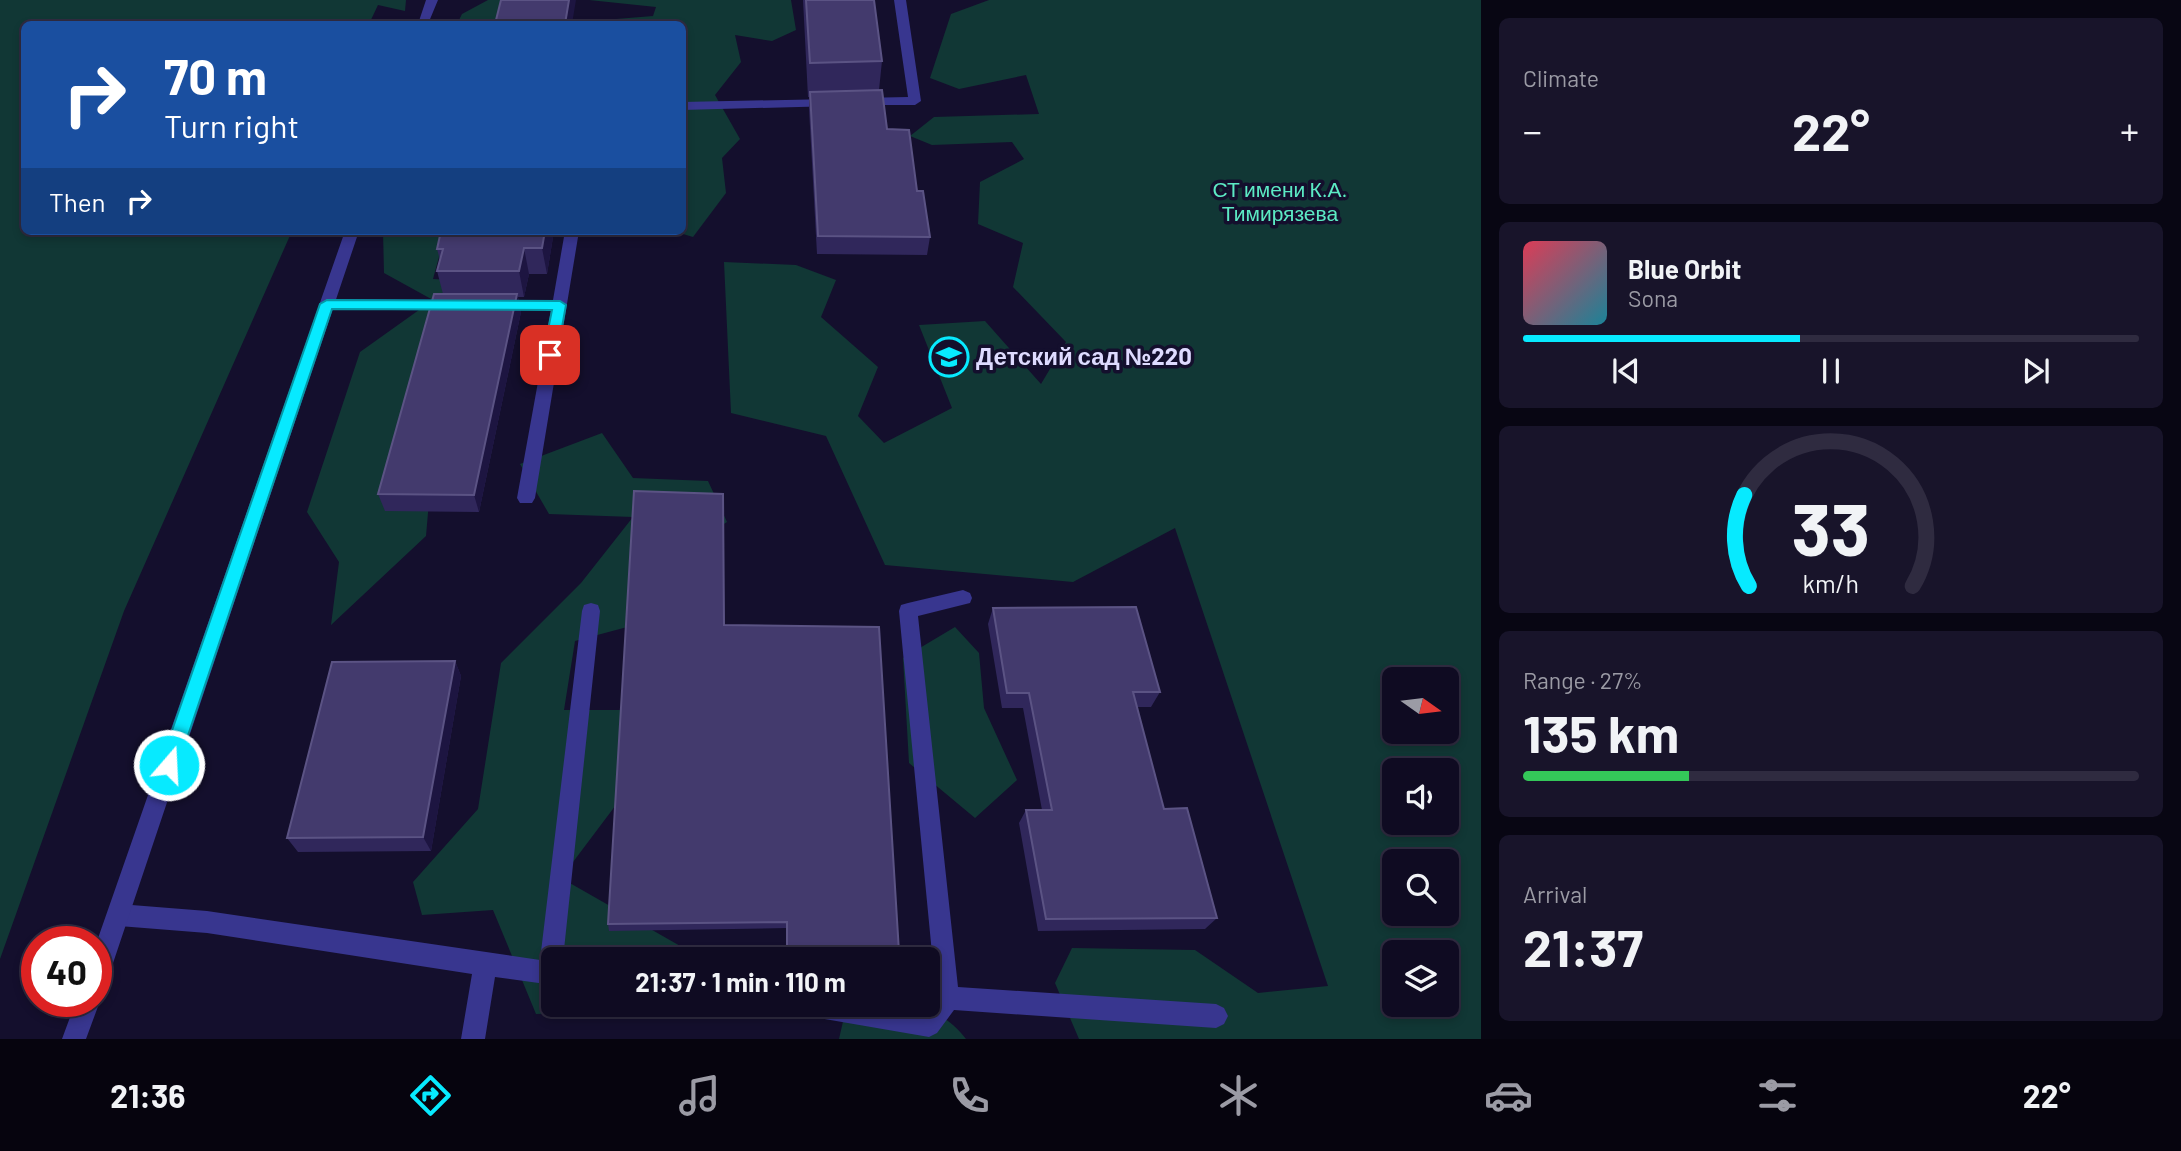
<!DOCTYPE html>
<html lang="en">
<head>
<meta charset="utf-8">
<style>
  :root { --surface:#0f0b22; --page:#18142a; --text:#f1f3f6; --muted:#9b9ba5; --line:#2f2b40; --accent:#07eaff }
  body { margin:0; font-family:Barlow,sans-serif; background:var(--page); color:var(--text); height:100vh; display:flex; flex-direction:column; font-size:26px; white-space:nowrap }
  * { box-sizing:border-box; margin:0 }
  p { font-size:23px; color:var(--muted) }
  .icon { flex:none; width:38px; height:38px; fill:none; stroke:currentColor; stroke-width:2; stroke-linecap:round; stroke-linejoin:round }
  .map { position:relative; flex:1; overflow:hidden }
  .drawer { display:flex; flex-direction:column; gap:18px; padding:18px; background:#080613; width:700px }
  .drawer>* { flex:none }
  .banner { position:absolute; left:21px; top:21px; width:665px; height:214px; border-radius:10px; box-shadow:0 4px 10px #0003,0 0 0 2px var(--line); background:#1a4fa0; color:#fff; overflow:hidden }
  .needle { width:46px; rotate:104deg }
  .buttons { position:absolute; left:1382px; top:667px; display:grid; gap:14px }
  .buttons a { display:grid; place-items:center; width:77px; height:77px; border-radius:10px; background:var(--surface); box-shadow:0 4px 10px #0003,0 0 0 2px var(--line); font-size:35px }
  .speed { position:absolute; left:21px; top:926px; display:flex; gap:14px; font-size:35px; font-weight:700; text-align:center }
  .speed>* { display:grid; place-content:center; width:91px; height:91px; border-radius:50%; background:var(--surface); box-shadow:0 4px 10px #0003,0 0 0 2px var(--line); line-height:1 }
  .speed .limit { border:10px solid #d22; background:#fff; color:#111 }
  .pin { position:absolute; display:grid; place-items:center; width:60px; height:60px; color:#fff; margin:-30px; border-radius:14px; box-shadow:0 4px 10px #0006 }
  .me { position:absolute; width:77px; margin:-38px; rotate:19deg; stroke-linejoin:round; filter:drop-shadow(0 0 5px #0008) }
  .turn { display:flex; align-items:center; gap:24px; height:147px; padding:0 28px; font-size:32px }
  .turn .icon { width:91px; height:91px; stroke-width:2.5 }
  .turn b { display:block; font-size:49px; line-height:60px }
  .then { display:flex; align-items:center; height:66px; padding:0 28px; background:#0003; gap:14px; font-size:26px }
  .big { font-size:52px; font-weight:700; line-height:1.1 }
  .drawer .tile { flex:1; display:flex; flex-direction:column; justify-content:center; gap:10px; min-width:0; padding:0 24px; border-radius:10px; background:var(--page) }
  .drawer .dial { align-items:center; gap:0 }
  .dial svg { height:182px; overflow:visible; fill:none; stroke:var(--line); stroke-width:7; stroke-linecap:round; text-anchor:middle }
  .dial text { fill:var(--text); stroke:none }
  .song { display:flex; align-items:center; gap:21px }
  .cover { width:84px; height:84px; border-radius:10px; background:linear-gradient(135deg,hsl(350 70% 55%),hsl(190 70% 35%)) }
  .played { height:7px; border-radius:4px; background:linear-gradient(90deg,var(--accent) 45%,var(--line) 45%) }
  .keys { display:flex; justify-content:space-around; direction:ltr }
  .heat { display:flex; justify-content:space-between; align-items:center; font-size:38px; direction:ltr }
  .charge { height:10px; border-radius:5px; background:linear-gradient(90deg,#34c759 27%,var(--line) 0) }
  .trip { position:absolute; left:541px; top:947px; width:399px; height:70px; border-radius:10px; background:var(--surface); box-shadow:0 4px 10px #0003,0 0 0 2px var(--line); font-weight:700; line-height:70px; text-align:center }
  .menu { display:flex; height:112px; justify-content:space-around; align-items:center; background:#06040e; color:var(--muted) }
  .menu .icon { width:49px; height:49px }
  .menu .active { color:var(--accent) }
  .menu b { font-size:32px; color:var(--text) }
  main { display:flex; flex:1; min-height:0 }
  .map>svg:first-child { display:block }
  .green { fill:#113735; fill-rule:evenodd }
  .lines { fill:none; stroke-linecap:round; stroke-linejoin:round }
  .service { fill:#38368f; fill-rule:evenodd }
  .tertiary { fill:#38368f; fill-rule:evenodd }
  .wall { fill:#30275b }
  .shaded-wall { fill:#1d1541 }
  .building { fill:#433a6d; stroke:#5b5384; stroke-width:2 }
  .route { fill:#07eaff; stroke:#0598a6; stroke-width:2 }
  .labels { text-anchor:middle; stroke-width:7; stroke-linejoin:round; paint-order:stroke }
  .far-park-label { font-size:21px; fill:#5ceac4; stroke:#140f2d }
  .poi-label { font-size:24px; font-weight:bold; fill:#dedbff; stroke:#140f2d; text-anchor:start }
</style>
</head>
<body>
<main>
<div class="map">
<svg width="1481" height="1039" viewBox="0 0 1481 1039">
  <rect width="100%" height="100%" fill="#140f2d"/>
  <path class="green" d="M 0,0 L 406,0 L 405,11 L 378,5 L 369,24 L 24,24 L 24,231 L 292,231 L 124,611 L 0,959 Z
    M 488,0 L 503,0 L 501,24 L 457,24 L 462,14 Z
    M 589,0 L 791,0 L 796,30 L 772,41 L 735,35 L 741,62 L 715,95 L 740,139 L 722,158 L 726,193 L 693,237 L 673,231 L 682,231 L 682,24 L 589,24 L 591,21 L 653,16 L 656,7 Z
    M 989,0 L 1481,0 L 1481,1039 L 1079,1039 L 1055,983 L 1072,948 L 1195,950 L 1258,993 L 1328,986 L 1175,528 L 1073,582 L 885,565 L 826,436 L 731,413 L 724,262 L 796,265 L 836,280 L 821,317 L 878,367 L 858,416 L 884,443 L 952,408 L 919,325 L 985,321 L 1041,384 L 1066,342 L 1013,287 L 1023,243 L 978,224 L 980,182 L 1024,159 L 1012,142 L 932,145 L 910,136 L 934,117 L 1039,114 L 1026,75 L 959,89 L 930,78 L 951,14 ZM 1395,679 L 1447,679 L 1447,732 L 1395,732 ZM 1395,770 L 1447,770 L 1447,822 L 1395,822 ZM 1395,861 L 1447,861 L 1447,914 L 1395,914 ZM 1395,952 L 1447,952 L 1447,1004 L 1395,1004 Z
    M 383,231 L 446,231 L 433,279 L 518,284 L 430,490 L 426,536 L 331,625 L 339,562 L 307,512 L 360,352 L 433,300 L 384,273 Z
    M 602,433 L 633,478 L 708,481 L 727,522 L 671,558 L 657,619 L 575,641 L 564,710 L 656,710 L 667,737 L 561,878 L 703,959 L 553,959 L 553,1004 L 695,1005 L 694,1010 L 536,1014 L 493,910 L 422,915 L 413,882 L 478,809 L 501,663 L 581,583 L 633,517 L 549,514 L 520,464 Z
    M 955,627 L 979,653 L 984,708 L 1017,780 L 975,818 L 909,763 L 903,658 Z
    M 847,1004 C 893,1005 935,998 966,1039 L 839,1039 Z"/>
  <g class="lines">
    <path class="service" d="M 894,0 L 906,0 L 921,101 L 915,105 L 856,105 L 856,99 L 860,98 L 908,97 Z
      M 832,99 L 838,103 L 836,106 L 682,110 L 682,102 Z
      M 565,231 L 579,231 L 535,498 L 532,503 L 520,503 L 517,498 L 551,310 L 498,310 L 491,305 L 498,300 L 553,300 Z
      M 327,299 L 453,300 L 460,305 L 453,310 L 322,308 L 320,304 Z
      M 963,590 L 970,593 L 972,598 L 970,603 L 918,616 L 958,987 L 1216,1004 L 1224,1008 L 1228,1016 L 1224,1024 L 1216,1028 L 954,1010 L 937,1033 L 929,1037 L 784,1012 L 780,1004 L 872,1004 L 924,1012 L 936,995 L 899,611 L 901,605 L 908,603 Z
      M 591,603 L 598,605 L 600,611 L 563,959 L 553,959 L 553,985 L 495,977 L 485,1039 L 461,1039 L 472,974 L 207,933 L 119,926 L 111,923 L 108,915 L 111,907 L 119,904 L 207,911 L 540,960 L 582,611 L 584,605 Z"/>
    <path class="tertiary" d="M 426,0 L 438,0 L 428,24 L 418,24 Z
      M 345,231 L 359,231 L 108,978 L 104,986 L 96,989 L 96,944 Z
      M 96,993 L 100,1001 L 86,1039 L 62,1039 L 76,1001 L 96,1001 Z"/>
  </g>
  <path class="wall" d="M 803,0 L 874,0 L 882,61 L 879,90 L 887,129 L 917,191 L 930,237 L 927,255 L 817,254 L 809,109 L 809,97 L 808,97 Z
    M 554,231 L 547,274 L 529,274 L 524,297 L 518,297 L 521,312 L 479,512 L 385,511 L 378,494 L 443,294 L 437,271 L 440,260 L 437,249 Z
    M 993,608 L 1160,692 L 1151,707 L 1137,707 L 1164,809 L 1217,918 L 1205,929 L 1038,931 L 1019,823 L 1026,810 L 1042,810 L 1023,708 L 1002,708 L 988,624 Z
    M 724,625 L 899,952 L 897,957 L 787,955 L 787,928 L 609,931 L 608,924 Z
    M 455,661 L 461,676 L 431,851 L 298,852 L 287,838 Z"/>
  <path class="shaded-wall" d="M 569,0 L 576,0 L 572,24 L 565,24 Z
    M 545,231 L 554,231 L 547,274 L 542,248 Z
    M 524,248 L 529,274 L 524,297 L 519,271 Z
    M 517,294 L 521,312 L 479,512 L 474,495 Z
    M 455,661 L 461,676 L 431,851 L 423,837 Z"/>
  <path class="building" d="M 501,0 L 569,0 L 565,24 L 495,24 Z
    M 806,0 L 874,0 L 882,61 L 810,63 Z
    M 882,90 L 887,129 L 909,130 L 917,191 L 923,191 L 930,237 L 818,236 L 810,92 Z
    M 441,231 L 545,231 L 542,248 L 524,248 L 519,271 L 437,271 L 443,249 L 437,249 Z
    M 434,294 L 517,294 L 474,495 L 378,494 Z
    M 634,491 L 723,494 L 724,625 L 879,627 L 899,952 L 787,949 L 787,922 L 608,924 Z
    M 1136,607 L 1160,692 L 1133,692 L 1164,809 L 1187,808 L 1217,918 L 1046,919 L 1026,810 L 1052,810 L 1029,693 L 1007,693 L 993,608 Z
    M 455,661 L 423,837 L 287,838 L 332,662 Z"/>
  <path class="route" d="M 327,300 L 560,301 L 566,305 L 557,355 L 550,360 L 543,355 L 552,310 L 332,309 L 178,765 L 176,772 L 169,774 L 162,772 L 160,765 L 320,304 Z"/>
  <defs>
    <g id="school-ring" transform="scale(2.0125)"><circle r="9.5" fill="#140f2d" stroke="#07eaff" stroke-width="1.5"/><path d="M0-5L7-2L0 1L-7-2ZM-4 1L0 2.5L4 1V4Q0 6-4 4Z" fill="#07eaff"/></g>
  </defs>
  <g fill-rule="evenodd">
    <use href="#school-ring" x="949" y="357"/>
  </g>
  <g class="labels">
    <g class="far-park-label">
      <text x="1280" y="197">СТ имени К.А.<tspan x="1280" dy="24">Тимирязева</tspan></text>
    </g>
    <g class="poi-label">
      <text x="976" y="365">Детский сад №220</text>
    </g>
  </g>
</svg>
<div class="buttons">
<a><svg class="needle" viewBox="-14 -14 28 28"><path d="M0-13l5 13h-10z" fill="#e53935"/><path d="M0 13l5-13h-10z" fill="#9b9ba5"/></svg></a>
<a><svg class="icon" aria-label="sound" viewBox="0 0 24 24"><path d="M4 9h4l5-4v14l-5-4H4zM17 9q2 3 0 6"/></svg></a>
<a><svg class="icon" aria-label="search" viewBox="0 0 24 24"><circle cx="10" cy="10" r="6"/><path d="M15 15l6 6"/></svg></a>
<a><svg class="icon" aria-label="layers" viewBox="0 0 24 24"><path d="M12 4l9 5-9 5-9-5zM3 14l9 5 9-5"/></svg></a>
</div>
<div class="speed"><div class="limit">40</div></div>
<div class="pin" style="left:550px;top:355px;background:#d93025"><svg class="icon" aria-label="arrive" viewBox="0 0 24 24"><path d="M6 21V4h12l-3 4 3 4H6"/></svg></div>
<svg class="me" style="left:169px;top:765px" viewBox="-20 -20 40 40"><circle r="17" fill="#07eaff" stroke="#fff" stroke-width="3"/><path d="M0-11L8 9 0 5-8 9z" fill="#fff"/></svg>
<div class="trip">21:37 · 1 min · 110 m</div>
<div class="banner">
<div class="turn"><svg class="icon" aria-label="right" viewBox="0 0 24 24"><path d="M7 20v-9h11M14 6l5 5-5 5"/></svg><div><b>70 m</b>Turn right</div></div>
<div class="then">Then<svg class="icon" aria-label="right" viewBox="0 0 24 24"><path d="M7 20v-9h11M14 6l5 5-5 5"/></svg></div>
</div>
</div>
<section class="drawer">
<div class="tile"><p>Climate</p>
<div class="heat"><a>−</a><b class="big">22°</b><a>+</a></div>
</div>
<div class="tile">
<div class="song"><i class="cover"></i><div><b>Blue Orbit</b><p>Sona</p></div></div>
<div class="played"></div>
<div class="keys"><svg class="icon" aria-label="previous" viewBox="0 0 24 24"><path d="M18 5L8 12l10 7zM5 5v14"/></svg><svg class="icon" aria-label="pause" viewBox="0 0 24 24"><path d="M8 5v14M16 5v14"/></svg><svg class="icon" aria-label="next" viewBox="0 0 24 24"><path d="M6 5l10 7-10 7zM19 5v14"/></svg></div>
</div>
<div class="tile dial"><svg viewBox="0 0 100 80">
<path d="M14 69A42 42 0 1 1 86 69"/>
<path d="M14 69A42 42 0 0 1 12 29" stroke="#07eaff"/>
<text x="50" y="56" font-size="32" font-weight="700">33</text>
<text x="50" y="72" font-size="11">km/h</text>
</svg></div>
<div class="tile"><p>Range · 27%</p><b class="big">135 km</b><div class="charge"></div></div>
<div class="tile"><p>Arrival</p><b class="big">21:37</b></div>
</section>
</main>
<nav class="menu">
<b>21:36</b>
<svg class="icon active" aria-label="directions" viewBox="0 0 24 24"><path d="M12 3l9 9-9 9-9-9zM9 14v-3h6M13 9l2 2-2 2"/></svg>
<svg class="icon" aria-label="music" viewBox="0 0 24 24"><path d="M9 18V5l10-2v13"/><circle cx="6" cy="18" r="3"/><circle cx="16" cy="16" r="3"/></svg>
<svg class="icon" aria-label="phone" viewBox="0 0 24 24"><path d="M5 4h4l2 5-3 2q2 4 5 5l2-3 5 2v4C11 20 4 13 5 4z"/></svg>
<svg class="icon" aria-label="climate" viewBox="0 0 24 24"><path d="M12 3v18M4 7l16 10M4 17L20 7"/></svg>
<svg class="icon" aria-label="car" viewBox="0 0 24 24"><path d="M5 17H2v-5l4-1 3-4h7l3 4 3 1v5h-3M9 17h6M6 11h13"/><circle cx="7" cy="17" r="2"/><circle cx="17" cy="17" r="2"/></svg>
<svg class="icon" aria-label="filters" viewBox="0 0 24 24"><path d="M4 7h16M4 17h16"/><circle cx="9" cy="7" r="2"/><circle cx="15" cy="17" r="2"/></svg>
<b>22°</b>
</nav>
</body>
</html>
